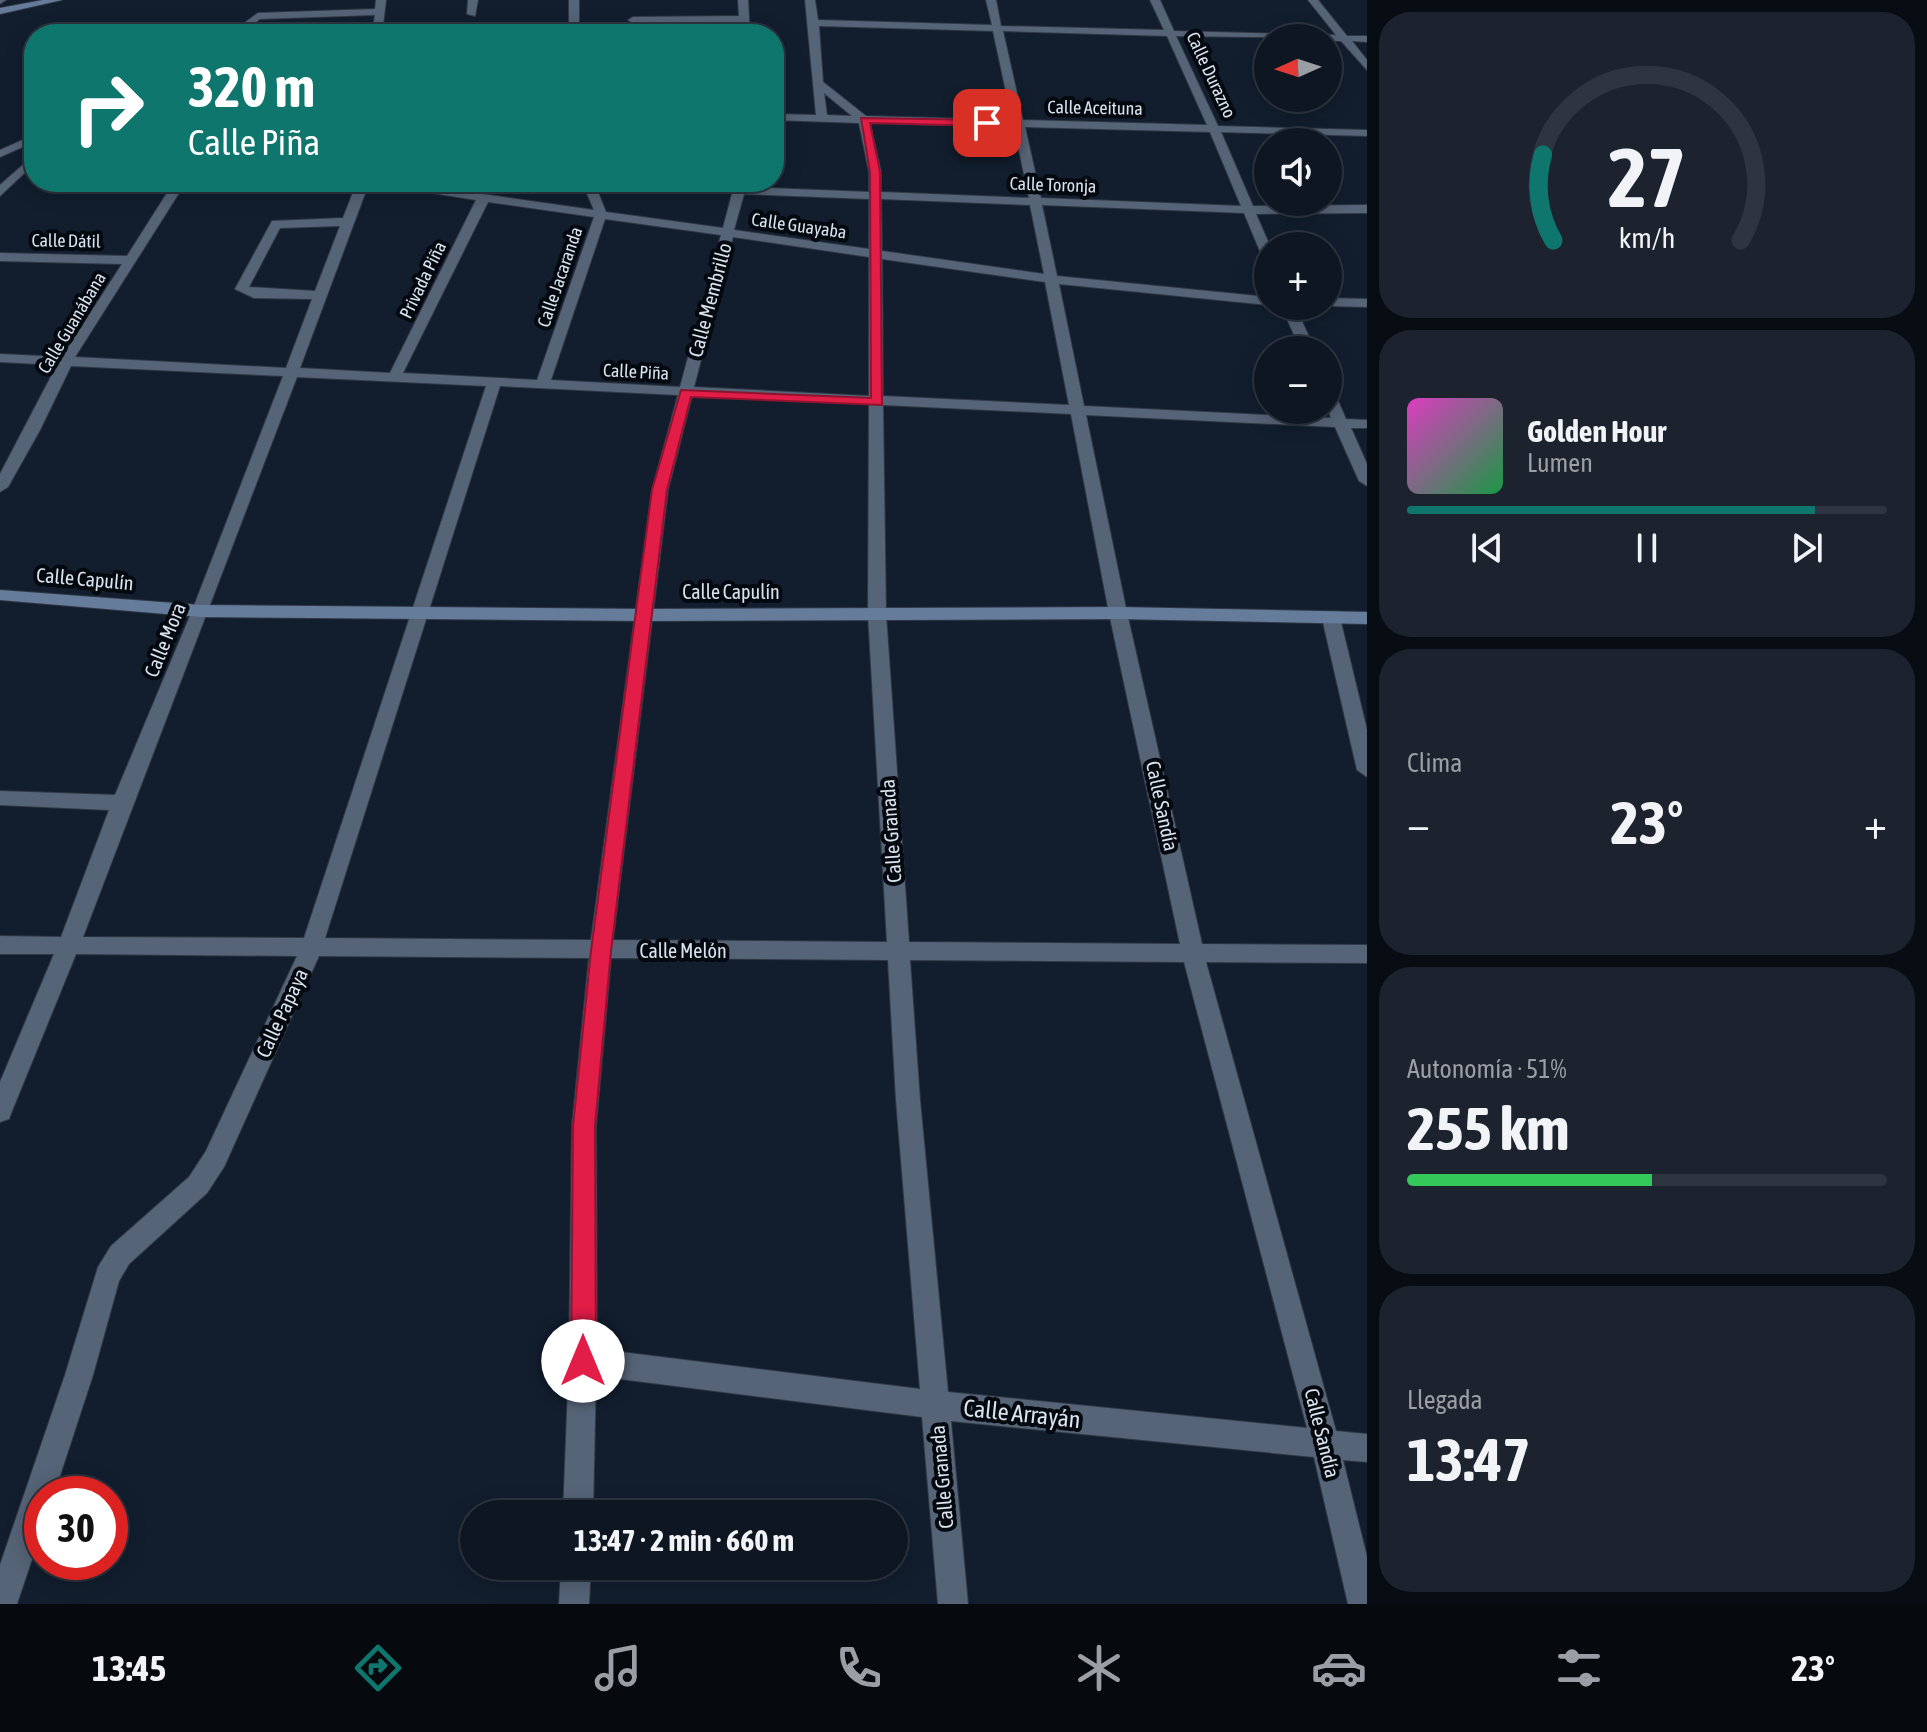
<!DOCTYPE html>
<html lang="es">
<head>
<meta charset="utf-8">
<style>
  :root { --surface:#0e1622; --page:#1c232f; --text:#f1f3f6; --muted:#9b9fa5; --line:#2e3540; --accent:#0f766e }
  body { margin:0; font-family:"Asap Condensed",sans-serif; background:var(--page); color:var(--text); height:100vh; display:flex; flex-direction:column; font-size:30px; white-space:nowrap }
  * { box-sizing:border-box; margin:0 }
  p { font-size:26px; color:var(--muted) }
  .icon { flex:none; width:44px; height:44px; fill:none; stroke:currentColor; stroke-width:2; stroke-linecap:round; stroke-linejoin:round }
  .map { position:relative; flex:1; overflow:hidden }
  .sheet { display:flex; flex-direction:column; gap:12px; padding:12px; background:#080c13; width:560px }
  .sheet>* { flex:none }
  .banner { position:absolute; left:24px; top:24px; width:760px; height:168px; border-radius:32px; box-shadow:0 4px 20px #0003,0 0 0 2px var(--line); background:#0f766e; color:#fff; overflow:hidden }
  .needle { width:52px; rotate:267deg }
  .buttons { position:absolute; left:1254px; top:24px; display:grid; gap:16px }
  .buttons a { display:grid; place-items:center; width:88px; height:88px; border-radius:50%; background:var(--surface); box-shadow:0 4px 20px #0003,0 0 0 2px var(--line); font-size:40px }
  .speed { position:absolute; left:24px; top:1476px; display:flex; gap:16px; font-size:40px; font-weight:700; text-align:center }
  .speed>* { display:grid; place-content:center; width:104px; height:104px; border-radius:50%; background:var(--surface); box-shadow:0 4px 20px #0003,0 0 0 2px var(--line); line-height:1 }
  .speed .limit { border:12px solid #d22; background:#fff; color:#111 }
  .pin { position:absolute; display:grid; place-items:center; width:68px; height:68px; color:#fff; margin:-34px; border-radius:16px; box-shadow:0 4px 12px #0006 }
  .me { position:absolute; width:88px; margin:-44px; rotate:0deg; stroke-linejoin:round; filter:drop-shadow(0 0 6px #0008) }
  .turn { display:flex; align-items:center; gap:28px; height:168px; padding:0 32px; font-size:36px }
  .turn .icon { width:104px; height:104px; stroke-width:2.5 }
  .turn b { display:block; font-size:56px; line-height:68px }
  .big { font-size:60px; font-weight:700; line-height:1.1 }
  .sheet .tile { flex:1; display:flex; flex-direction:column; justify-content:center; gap:12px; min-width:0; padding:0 28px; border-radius:32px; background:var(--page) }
  .sheet .dial { align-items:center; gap:0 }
  .dial svg { height:208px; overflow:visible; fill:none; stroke:var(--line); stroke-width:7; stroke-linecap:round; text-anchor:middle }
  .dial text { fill:var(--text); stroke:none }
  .song { display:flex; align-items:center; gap:24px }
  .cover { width:96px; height:96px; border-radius:12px; background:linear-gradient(135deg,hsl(310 70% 55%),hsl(140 70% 35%)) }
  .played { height:8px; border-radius:4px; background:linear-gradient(90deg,var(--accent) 85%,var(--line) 85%) }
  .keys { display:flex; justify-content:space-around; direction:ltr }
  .heat { display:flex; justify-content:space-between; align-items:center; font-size:44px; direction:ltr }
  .charge { height:12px; border-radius:6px; background:linear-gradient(90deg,#34c759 51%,var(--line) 0) }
  .trip { position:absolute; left:460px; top:1500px; width:448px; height:80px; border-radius:40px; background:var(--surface); box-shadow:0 4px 20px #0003,0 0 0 2px var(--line); font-weight:700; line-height:80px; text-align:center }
  .dock { display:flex; height:128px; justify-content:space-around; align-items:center; background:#06090e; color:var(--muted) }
  .dock .icon { width:56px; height:56px }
  .dock .on { color:var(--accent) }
  .dock b { font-size:36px; color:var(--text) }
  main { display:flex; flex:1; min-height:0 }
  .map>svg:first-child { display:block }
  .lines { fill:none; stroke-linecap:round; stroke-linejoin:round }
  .street-casing { stroke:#313846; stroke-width:2 }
  .secondary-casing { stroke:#313846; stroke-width:2 }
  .street { fill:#556477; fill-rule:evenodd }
  .secondary { fill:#657c9b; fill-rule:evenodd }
  .route { fill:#e11d48; stroke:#92132f; stroke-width:2 }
  .labels { text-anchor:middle; stroke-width:8; stroke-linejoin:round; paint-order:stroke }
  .far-street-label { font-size:18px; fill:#dae3ee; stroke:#04080f }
  .street-label { font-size:20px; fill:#dae3ee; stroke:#04080f }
  .near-street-label { font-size:24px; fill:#dae3ee; stroke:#04080f }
</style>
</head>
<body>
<main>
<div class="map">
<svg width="1367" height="1604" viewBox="0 0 1367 1604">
  <rect width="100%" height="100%" fill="#121e2e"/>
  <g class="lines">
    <g class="street-casing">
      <path id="street" d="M 0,0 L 6,0 L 0,4 Z
        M 376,0 L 386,0 L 382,34 L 372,34 L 375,15 L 260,19 L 240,34 L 229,34 L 258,13 L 375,9 Z
        M 468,0 L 478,0 L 475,16 L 467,14 Z
        M 569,0 L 579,0 L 579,34 L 569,34 Z
        M 738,0 L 748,0 L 750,34 L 740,34 L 740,22 L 633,23 L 628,20 L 633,17 L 739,16 Z
        M 805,0 L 815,0 L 818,20 L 992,25 L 986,0 L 996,0 L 1001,26 L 1164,30 L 1150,0 L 1160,0 L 1174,31 L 1336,35 L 1308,0 L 1318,0 L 1347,36 L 1367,36 L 1367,42 L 1352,41 L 1367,60 L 1367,70 L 1341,41 L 1328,41 L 1328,38 L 1176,36 L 1218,126 L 1367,130 L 1367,136 L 1221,132 L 1253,206 L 1367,205 L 1367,213 L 1256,214 L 1270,246 L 1268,260 L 1262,256 L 1244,213 L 1042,205 L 1057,276 L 1268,297 L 1268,305 L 1059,284 L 1084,406 L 1331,418 L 1328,410 L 1328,390 L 1335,394 L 1346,419 L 1367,420 L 1367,428 L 1351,428 L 1367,464 L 1367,486 L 1359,481 L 1335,427 L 1086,415 L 1127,613 L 1202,944 L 1367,945 L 1367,963 L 1206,962 L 1336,1431 L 1367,1434 L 1367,1462 L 1343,1460 L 1367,1557 L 1367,1604 L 1348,1604 L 1314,1457 L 951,1421 L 968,1604 L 938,1604 L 922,1417 L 596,1376 L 593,1514 L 563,1514 L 569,1361 L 572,1126 L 589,958 L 319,956 L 224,1167 L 207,1193 L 129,1264 L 119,1281 L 93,1375 L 54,1494 L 42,1494 L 42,1529 L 17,1604 L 0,1604 L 0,1565 L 65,1375 L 98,1267 L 111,1246 L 189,1177 L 206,1151 L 297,956 L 76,954 L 12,1111 L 9,1119 L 0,1122 L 0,1082 L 54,954 L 0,954 L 0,936 L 61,937 L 109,810 L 0,805 L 0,791 L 115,795 L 192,611 L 283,376 L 71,366 L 40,430 L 8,487 L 0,492 L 0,474 L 57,365 L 0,362 L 0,354 L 62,357 L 122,264 L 0,261 L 0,253 L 127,256 L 174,182 L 186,182 L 75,357 L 286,368 L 312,299 L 254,298 L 235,289 L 272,221 L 343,218 L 357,182 L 398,182 L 594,210 L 582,182 L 594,182 L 606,212 L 723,228 L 735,182 L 747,182 L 746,187 L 869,192 L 869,172 L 859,123 L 774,120 L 774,114 L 816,115 ZM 819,26 L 993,31 L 1012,120 L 866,116 L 823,82 ZM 1003,31 L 1167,36 L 1207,125 L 1023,120 ZM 824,93 L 852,116 L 827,115 ZM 870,123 L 1014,127 L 1029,198 L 881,192 L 881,172 ZM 1025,127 L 1210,132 L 1241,206 L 1041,198 ZM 369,183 L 476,200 L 390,373 L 300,368 ZM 744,194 L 869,199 L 869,249 L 734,230 ZM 881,199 L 1030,205 L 1044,274 L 882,251 ZM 488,202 L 594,217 L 537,380 L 403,373 ZM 605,219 L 721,235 L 680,387 L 551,380 ZM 340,226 L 315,291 L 249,287 L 280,228 ZM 733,237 L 869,257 L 869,396 L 694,387 ZM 882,259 L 1045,282 L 1069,405 L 883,396 ZM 297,377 L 486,386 L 304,938 L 83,937 ZM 500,386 L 678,395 L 652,490 L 591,940 L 325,938 ZM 692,396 L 869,404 L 868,614 L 887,942 L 613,940 L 668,490 ZM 883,405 L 1071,414 L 1109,613 L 1180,944 L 909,942 L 886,614 ZM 611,958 L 888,960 L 896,1100 L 920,1389 L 597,1349 L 596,1126 ZM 910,960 L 1184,962 L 1307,1428 L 948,1392 L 920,1100 Z
        M 34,135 L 34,142 L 0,157 L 0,150 Z
        M 34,155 L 34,164 L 0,196 L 0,185 Z
        M 1328,298 L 1367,299 L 1367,307 L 1328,306 Z
        M 1281,306 L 1295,306 L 1315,350 L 1301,350 Z
        M 1331,612 L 1340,618 L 1367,730 L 1367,777 L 1357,770 L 1322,618 Z
        M 561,1566 L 591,1566 L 589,1604 L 559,1604 Z"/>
    </g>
    <g class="secondary-casing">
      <path id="secondary" d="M 43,0 L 62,0 L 0,14 L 0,8 Z
        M 0,590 L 201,605 L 644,609 L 1118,607 L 1367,612 L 1367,624 L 1118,619 L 644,621 L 201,617 L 0,600 Z"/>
    </g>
    <use href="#street" class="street"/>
    <use href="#secondary" class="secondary"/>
  </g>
  <path class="route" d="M 861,118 L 987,120 L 992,123 L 987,126 L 870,123 L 880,172 L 882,405 L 691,397 L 667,490 L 611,951 L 595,1126 L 596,1361 L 592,1370 L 583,1374 L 575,1370 L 571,1361 L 573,1126 L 591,951 L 652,490 L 681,390 L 871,398 L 870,172 Z"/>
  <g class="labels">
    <g class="far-street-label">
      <text transform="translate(1211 75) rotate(65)" y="6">Calle Durazno</text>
      <text transform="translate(1095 108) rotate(1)" y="6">Calle Aceituna</text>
      <text transform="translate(1053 185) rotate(2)" y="6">Calle Toronja</text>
      <text transform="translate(799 226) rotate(8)" y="6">Calle Guayaba</text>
      <text transform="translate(66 241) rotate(1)" y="6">Calle Dátil</text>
      <text transform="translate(560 277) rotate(-71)" y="6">Calle Jacaranda</text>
      <text transform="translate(423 280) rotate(-64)" y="6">Privada Piña</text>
      <text transform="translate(72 323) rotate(-59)" y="6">Calle Guanábana</text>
      <text transform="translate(636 372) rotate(3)" y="6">Calle Piña</text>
    </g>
    <g class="street-label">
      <text transform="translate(710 300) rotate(-75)" y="7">Calle Membrillo</text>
      <text transform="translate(85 579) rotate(5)" y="7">Calle Capulín</text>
      <text x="731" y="599">Calle Capulín</text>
      <text transform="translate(165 640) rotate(-68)" y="7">Calle Mora</text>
      <text transform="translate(1162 806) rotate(78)" y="7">Calle Sandía</text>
      <text transform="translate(891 831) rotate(-94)" y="7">Calle Granada</text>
      <text x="683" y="958">Calle Melón</text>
      <text transform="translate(282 1013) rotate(-65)" y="7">Calle Papaya</text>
      <text transform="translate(1322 1433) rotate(76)" y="7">Calle Sandía</text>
      <text transform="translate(942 1477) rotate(-95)" y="7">Calle Granada</text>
    </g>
    <g class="near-street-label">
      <text transform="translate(1022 1414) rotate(6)" y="8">Calle Arrayán</text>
    </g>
  </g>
</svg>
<div class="buttons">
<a><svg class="needle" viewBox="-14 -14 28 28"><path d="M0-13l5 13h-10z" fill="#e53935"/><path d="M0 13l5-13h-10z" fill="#9b9fa5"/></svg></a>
<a><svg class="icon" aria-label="sound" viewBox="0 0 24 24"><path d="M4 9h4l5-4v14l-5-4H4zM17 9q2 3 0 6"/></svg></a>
<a>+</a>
<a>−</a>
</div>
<div class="speed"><div class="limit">30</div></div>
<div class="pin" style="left:987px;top:123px;background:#d93025"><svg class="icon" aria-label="arrive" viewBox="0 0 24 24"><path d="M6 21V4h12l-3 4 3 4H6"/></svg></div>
<svg class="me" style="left:583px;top:1361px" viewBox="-20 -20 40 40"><circle r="19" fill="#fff"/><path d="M0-13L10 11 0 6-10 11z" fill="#e11d48"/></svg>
<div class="trip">13:47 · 2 min · 660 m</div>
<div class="banner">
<div class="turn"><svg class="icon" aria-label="right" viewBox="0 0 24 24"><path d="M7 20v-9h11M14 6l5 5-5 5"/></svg><div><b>320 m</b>Calle Piña</div></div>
</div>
</div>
<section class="sheet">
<div class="tile dial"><svg viewBox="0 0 100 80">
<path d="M14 69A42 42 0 1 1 86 69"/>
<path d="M14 69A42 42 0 0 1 10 36" stroke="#0f766e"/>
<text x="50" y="56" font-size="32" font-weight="700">27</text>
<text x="50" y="72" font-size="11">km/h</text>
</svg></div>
<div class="tile">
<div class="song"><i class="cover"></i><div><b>Golden Hour</b><p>Lumen</p></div></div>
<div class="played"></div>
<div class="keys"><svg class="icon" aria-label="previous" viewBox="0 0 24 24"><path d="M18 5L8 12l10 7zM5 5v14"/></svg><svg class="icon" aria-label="pause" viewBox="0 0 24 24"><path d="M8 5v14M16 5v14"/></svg><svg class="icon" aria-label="next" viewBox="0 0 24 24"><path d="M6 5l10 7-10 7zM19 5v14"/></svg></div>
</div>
<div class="tile"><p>Clima</p>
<div class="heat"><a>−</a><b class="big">23°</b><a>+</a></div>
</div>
<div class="tile"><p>Autonomía · 51%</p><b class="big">255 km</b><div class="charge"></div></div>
<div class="tile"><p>Llegada</p><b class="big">13:47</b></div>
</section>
</main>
<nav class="dock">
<b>13:45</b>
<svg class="icon on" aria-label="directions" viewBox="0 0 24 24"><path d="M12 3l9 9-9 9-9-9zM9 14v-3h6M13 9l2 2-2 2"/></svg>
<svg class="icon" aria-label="music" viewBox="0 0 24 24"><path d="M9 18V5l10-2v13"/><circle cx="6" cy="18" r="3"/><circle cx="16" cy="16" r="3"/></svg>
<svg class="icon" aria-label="phone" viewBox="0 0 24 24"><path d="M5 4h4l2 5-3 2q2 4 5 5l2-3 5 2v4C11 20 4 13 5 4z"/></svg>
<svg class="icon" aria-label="climate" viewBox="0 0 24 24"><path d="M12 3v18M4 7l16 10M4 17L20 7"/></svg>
<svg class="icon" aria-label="car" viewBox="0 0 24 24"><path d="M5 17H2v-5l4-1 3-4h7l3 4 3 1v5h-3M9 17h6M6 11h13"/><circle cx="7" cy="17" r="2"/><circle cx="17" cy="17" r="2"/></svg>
<svg class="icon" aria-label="filters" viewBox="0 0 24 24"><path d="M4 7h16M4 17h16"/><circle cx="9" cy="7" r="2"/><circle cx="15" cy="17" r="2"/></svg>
<b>23°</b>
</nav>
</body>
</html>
